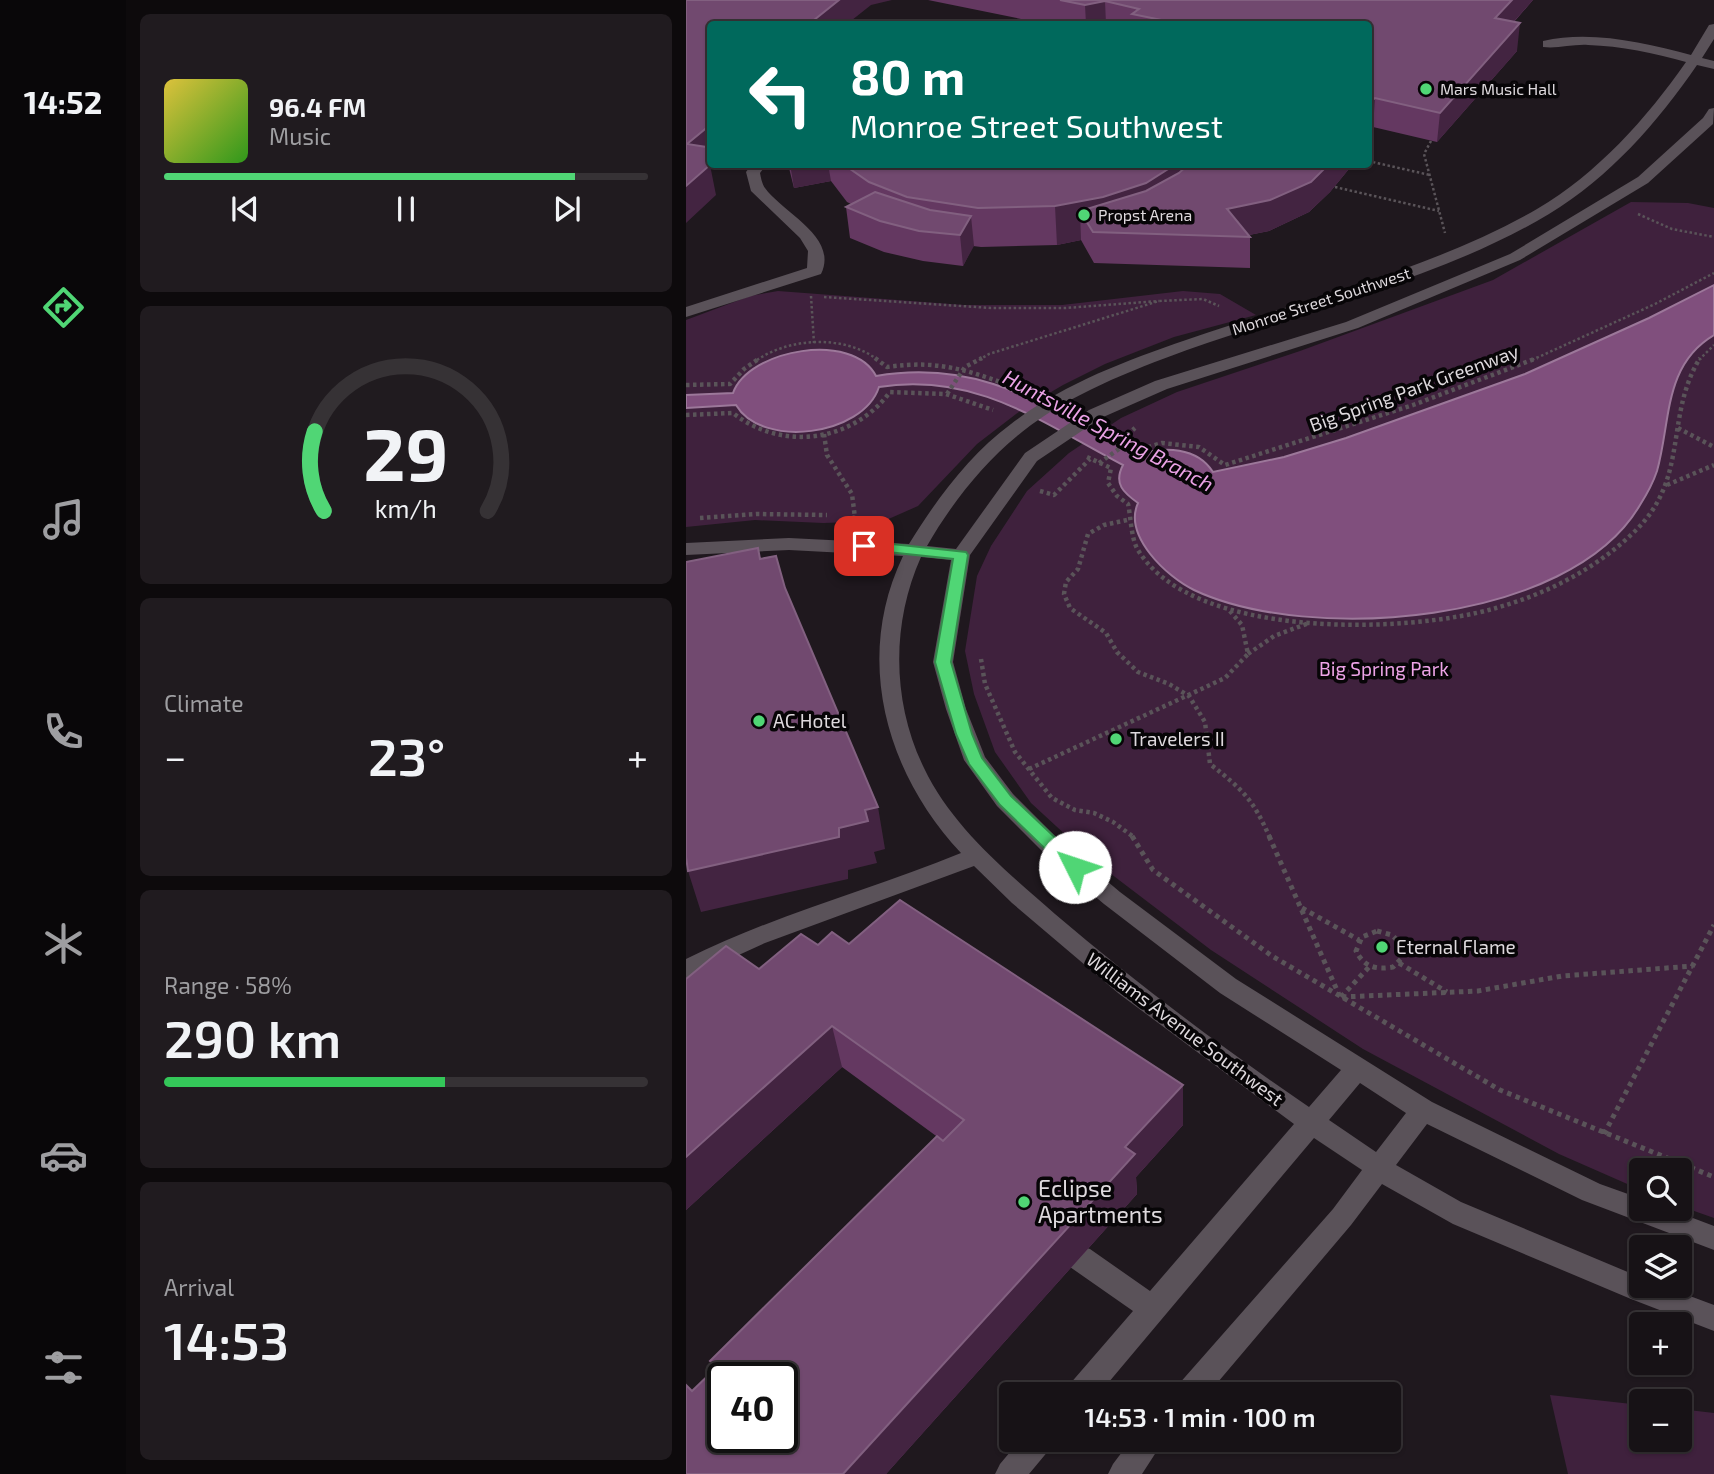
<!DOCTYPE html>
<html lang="en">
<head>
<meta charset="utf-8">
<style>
  :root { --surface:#171216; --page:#201b1f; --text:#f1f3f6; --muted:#9e9ea1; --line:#363235; --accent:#50d675 }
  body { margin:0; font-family:"Exo 2",sans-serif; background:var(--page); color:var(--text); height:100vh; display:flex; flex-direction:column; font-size:26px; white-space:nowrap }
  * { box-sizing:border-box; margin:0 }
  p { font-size:23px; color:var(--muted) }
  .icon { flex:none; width:38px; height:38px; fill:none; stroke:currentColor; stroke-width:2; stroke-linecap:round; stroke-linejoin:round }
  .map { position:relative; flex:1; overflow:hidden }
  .details { display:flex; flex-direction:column; gap:14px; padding:14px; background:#0d0a0c; width:560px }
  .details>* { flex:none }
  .hud { position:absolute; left:21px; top:21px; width:665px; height:147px; border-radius:7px; box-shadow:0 2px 5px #0004,0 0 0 2px var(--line); background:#00695c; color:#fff; overflow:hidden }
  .buttons { position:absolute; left:943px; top:1158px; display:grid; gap:14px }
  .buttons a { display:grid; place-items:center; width:63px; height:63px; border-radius:7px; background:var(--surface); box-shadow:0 2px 5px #0004,0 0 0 2px var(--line); font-size:35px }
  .speed { position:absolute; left:21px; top:1362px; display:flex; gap:14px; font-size:35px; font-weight:700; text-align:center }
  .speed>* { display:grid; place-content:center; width:91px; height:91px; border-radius:50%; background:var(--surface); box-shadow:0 2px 5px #0004,0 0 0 2px var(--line); line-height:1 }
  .speed .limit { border:4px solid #111; border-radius:10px; background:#fff; color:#111 }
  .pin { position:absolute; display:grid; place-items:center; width:60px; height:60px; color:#fff; margin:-30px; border-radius:14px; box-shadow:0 4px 10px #0006 }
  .me { position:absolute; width:77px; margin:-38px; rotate:311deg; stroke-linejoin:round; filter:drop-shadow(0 0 5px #0008) }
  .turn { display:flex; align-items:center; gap:24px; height:147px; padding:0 28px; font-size:32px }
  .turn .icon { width:91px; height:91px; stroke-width:2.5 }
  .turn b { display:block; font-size:49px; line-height:60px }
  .big { font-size:52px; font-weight:600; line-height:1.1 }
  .details .card { flex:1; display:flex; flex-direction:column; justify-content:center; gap:10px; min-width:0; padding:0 24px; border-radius:10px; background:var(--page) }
  .details .dial { align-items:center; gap:0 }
  .dial svg { height:182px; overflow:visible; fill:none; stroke:var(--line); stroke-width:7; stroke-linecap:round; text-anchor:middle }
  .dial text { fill:var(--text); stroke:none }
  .song { display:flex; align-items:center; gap:21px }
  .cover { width:84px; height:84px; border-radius:10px; background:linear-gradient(135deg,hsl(50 70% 55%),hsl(110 70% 35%)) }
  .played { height:7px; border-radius:4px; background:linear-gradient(90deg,var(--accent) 85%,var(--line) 85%) }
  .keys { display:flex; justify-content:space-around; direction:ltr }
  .heat { display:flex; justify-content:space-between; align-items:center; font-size:38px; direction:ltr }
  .charge { height:10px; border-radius:5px; background:linear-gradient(90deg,#34c759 58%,var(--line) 0) }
  .trip { position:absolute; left:313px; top:1382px; width:402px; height:70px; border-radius:7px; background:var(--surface); box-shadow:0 2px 5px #0004,0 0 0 2px var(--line); font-weight:600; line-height:70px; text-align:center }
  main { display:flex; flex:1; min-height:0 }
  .dock { display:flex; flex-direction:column; width:126px; justify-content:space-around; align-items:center; background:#090709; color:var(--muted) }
  .dock .icon { width:49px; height:49px }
  .dock .selected { color:var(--accent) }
  .dock b { font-size:32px; color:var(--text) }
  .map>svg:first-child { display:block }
  .green { fill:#3f213d }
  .water { fill:#804f7d; stroke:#9c789a; stroke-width:2 }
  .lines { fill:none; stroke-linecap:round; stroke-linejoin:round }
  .path-far2 { stroke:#5a5459; stroke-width:2.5; stroke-dasharray:2.5 2.5; stroke-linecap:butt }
  .path-far1 { stroke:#5a5459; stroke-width:4.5; stroke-dasharray:3.5 3.5; stroke-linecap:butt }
  .path { stroke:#5a5459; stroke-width:5; stroke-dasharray:4.5 4.5; stroke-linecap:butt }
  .minor { fill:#5a5259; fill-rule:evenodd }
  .wall { fill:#643861 }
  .shaded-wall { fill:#432441 }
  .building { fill:#71496f; stroke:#826080; stroke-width:2; fill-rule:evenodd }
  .route { fill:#50d675; stroke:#348b4c; stroke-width:2 }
  .poi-dot { fill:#50d675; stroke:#070507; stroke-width:2.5 }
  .labels { text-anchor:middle; stroke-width:7; stroke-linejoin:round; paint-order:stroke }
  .far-poi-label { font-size:16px; fill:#ded9dd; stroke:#070507; text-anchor:start }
  .far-street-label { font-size:16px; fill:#ded9dd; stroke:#070507 }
  .street-label { font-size:19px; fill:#ded9dd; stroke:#070507 }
  .park-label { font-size:19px; fill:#eea4e8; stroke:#070507 }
  .poi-label { font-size:19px; fill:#ded9dd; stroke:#070507; text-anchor:start }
  .water-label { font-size:21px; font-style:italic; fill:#eba2e6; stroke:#070507 }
  .near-poi-label { font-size:23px; fill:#ded9dd; stroke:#070507; text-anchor:start }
</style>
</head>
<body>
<main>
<nav class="dock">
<b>14:52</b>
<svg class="icon selected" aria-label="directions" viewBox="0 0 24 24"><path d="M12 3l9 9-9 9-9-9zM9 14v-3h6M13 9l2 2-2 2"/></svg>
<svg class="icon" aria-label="music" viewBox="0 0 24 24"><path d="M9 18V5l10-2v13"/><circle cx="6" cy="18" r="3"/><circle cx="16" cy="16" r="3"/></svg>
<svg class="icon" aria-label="phone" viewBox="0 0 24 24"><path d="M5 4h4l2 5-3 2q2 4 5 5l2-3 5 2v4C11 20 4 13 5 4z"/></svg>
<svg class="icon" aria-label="climate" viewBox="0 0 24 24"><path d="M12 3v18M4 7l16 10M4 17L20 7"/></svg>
<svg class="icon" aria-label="car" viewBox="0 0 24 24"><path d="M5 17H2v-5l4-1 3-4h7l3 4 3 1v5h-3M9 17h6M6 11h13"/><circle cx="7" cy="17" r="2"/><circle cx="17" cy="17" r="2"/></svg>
<svg class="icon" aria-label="filters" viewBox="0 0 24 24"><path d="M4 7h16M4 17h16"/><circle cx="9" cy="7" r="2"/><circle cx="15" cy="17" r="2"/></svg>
</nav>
<section class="details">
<div class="card">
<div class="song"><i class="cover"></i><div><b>96.4 FM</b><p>Music</p></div></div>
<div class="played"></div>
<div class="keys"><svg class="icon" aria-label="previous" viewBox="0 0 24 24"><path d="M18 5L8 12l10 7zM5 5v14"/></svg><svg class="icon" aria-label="pause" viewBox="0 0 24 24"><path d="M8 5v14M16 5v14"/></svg><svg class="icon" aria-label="next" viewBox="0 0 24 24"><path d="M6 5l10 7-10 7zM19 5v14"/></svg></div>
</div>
<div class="card dial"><svg viewBox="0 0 100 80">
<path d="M14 69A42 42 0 1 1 86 69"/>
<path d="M14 69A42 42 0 0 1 10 34" stroke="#50d675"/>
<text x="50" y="56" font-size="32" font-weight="700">29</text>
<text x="50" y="72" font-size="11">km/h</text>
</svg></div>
<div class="card"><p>Climate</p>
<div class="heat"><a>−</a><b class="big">23°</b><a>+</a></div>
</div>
<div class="card"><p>Range · 58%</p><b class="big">290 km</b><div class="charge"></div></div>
<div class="card"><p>Arrival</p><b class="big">14:53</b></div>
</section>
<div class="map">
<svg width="1028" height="1474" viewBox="0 0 1028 1474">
  <rect width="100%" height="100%" fill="#1f181e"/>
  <path class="green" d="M 945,202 L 1002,203 L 1028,208 L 1028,1218 L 994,1206 L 994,1171 L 956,1171 L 955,1190 L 873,1154 L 677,1049 L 525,950 L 408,861 L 345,803 L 309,752 L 288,694 L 279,651 L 291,576 L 305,546 L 341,491 L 383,453 L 435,418 L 491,392 L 614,351 L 807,280 Z
    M 92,291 L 278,305 L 376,305 L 497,291 L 534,294 L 570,315 L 488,337 L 419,364 L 377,385 L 338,408 L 291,444 L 232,506 L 198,521 L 137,523 L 69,520 L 0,527 L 0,320 L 64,296 Z
    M 864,1395 L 955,1405 L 956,1440 L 994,1440 L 994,1409 L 1028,1413 L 1028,1474 L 882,1474 Z"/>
  <path class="water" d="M 1028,285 L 1028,335 C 977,365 985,422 971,471 C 967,483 961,494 954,505 C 884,625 622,644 508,590 C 481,577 437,536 452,503 C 438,493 427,484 437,465 C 355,422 290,372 193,387 C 177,436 76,449 50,405 L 0,408 L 0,395 L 47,393 C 63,349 167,331 190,376 C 297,358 362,408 452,455 C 478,446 511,447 527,472 L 598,457 L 660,438 L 839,374 L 963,318 Z"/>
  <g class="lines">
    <path class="path-far2" d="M 745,141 L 738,154 L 759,233
      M 682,161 L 744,175
      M 649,187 L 753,211
      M 952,214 L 986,229 L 1028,237
      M 125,296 L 128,343
      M 138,297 L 305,308 L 380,308 L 473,301
      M 71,360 C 105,337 159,335 192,360
      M 293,360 L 303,354 L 473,301 L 517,299 L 533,306
      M 846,360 L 969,304 L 1028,273
      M 1013,360 L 1028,345"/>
    <path class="path-far1" d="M 189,358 L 201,367 C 255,359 288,372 338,391
      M 0,385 L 44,384 L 58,369 L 74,358
      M 261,394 L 279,367 L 296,358
      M 0,415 L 47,413 C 96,452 167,442 204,392 L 260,394 L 307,410
      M 992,428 L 1028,447
      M 138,434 L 141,455 L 166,494 L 169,518 L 164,517
      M 429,437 L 459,448 L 476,443 L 513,447 L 539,465 L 727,405 L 851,358
      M 436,439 L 449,428
      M 401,457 L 425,468 L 422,483 L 431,496 L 442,504 C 445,517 445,539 452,550 C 506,640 721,634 810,608 C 860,594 910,569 948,532 C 1004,479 978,417 1014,358
      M 413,463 L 443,442
      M 981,485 L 1028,465
      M 354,491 L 368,495 L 404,459
      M 14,518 L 71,514 L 141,515
      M 441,520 L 418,525 L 402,534 L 392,569 L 380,582 L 378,594 L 384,608 L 420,633 L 431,652 L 452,672 L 483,684 L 503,696 L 519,722 L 524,764 C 557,790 567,799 584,838
      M 562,654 L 588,636 L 623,623
      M 295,659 L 299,684 L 329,752 L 366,798 L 389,810 L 408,813 L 427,822 L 449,838
      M 343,769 L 539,678 L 562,654 L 556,625 L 543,610"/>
    <path class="path" d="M 446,836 L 467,870 L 586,956 L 814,1090 L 1028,1177
      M 583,836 L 654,997
      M 616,908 L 673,940
      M 691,931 L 706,935 L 716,945 L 717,957 L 707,967 C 690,970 678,967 670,951 L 676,937 Z
      M 713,963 L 761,992
      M 655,997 L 683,967
      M 656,997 L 792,991 L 876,976 L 1007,966
      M 918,1134 L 1028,925"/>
    <path class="minor" d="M 1028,24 L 1028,39 L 1016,58 L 1028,61 L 1028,69 L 1011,65 C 972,122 923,178 863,214 C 755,279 620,308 501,350 C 444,371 384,394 336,432 C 298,462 265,504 241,546 L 270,549 L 339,453 L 403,410 L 469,381 L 660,322 L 824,254 L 952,177 L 1017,118 L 1023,109 L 1028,108 L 1027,124 L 962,183 L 834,260 L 672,328 L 481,389 L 415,418 L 351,461 L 284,555 L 267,662 L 280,709 L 299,757 L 327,794 L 378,845 L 434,892 L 550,979 L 746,1102 L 914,1184 L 956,1199 L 956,1209 L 983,1209 L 1028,1226 L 1028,1250 L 896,1200 L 741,1124 L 710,1165 L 775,1202 L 956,1278 L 956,1286 L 977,1286 L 1028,1305 L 1028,1331 L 945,1299 L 767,1224 L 696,1184 L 665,1225 L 521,1395 L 488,1395 L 492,1385 L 647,1209 L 676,1170 L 628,1138 L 412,1395 L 379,1395 L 383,1385 L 447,1311 L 384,1267 L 380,1258 L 384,1249 L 394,1246 L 404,1249 L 464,1291 L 608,1124 L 432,993 L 326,903 L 288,866 L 79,943 L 0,979 L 0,959 C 88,915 184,890 275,853 C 199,772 168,658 217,556 L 103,550 L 0,555 L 0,543 L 103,538 L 223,544 C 250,500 283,455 325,424 C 377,384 439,361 500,340 C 617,299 743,271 851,209 C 911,174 961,118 1000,62 C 968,53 935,46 902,45 C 887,44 871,49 857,47 L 857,41 C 906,30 958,43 1005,55 L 1023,25 ZM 235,557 L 265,560 L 247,662 L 260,709 L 278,760 L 311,806 L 362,857 L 418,904 L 534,993 L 655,1070 L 623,1107 C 535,1047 450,983 369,914 C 321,872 266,827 238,768 C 206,702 205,624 235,557 ZM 674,1083 L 720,1113 L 690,1152 L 643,1120 Z
      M 66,164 L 81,164 L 74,173 C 75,178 76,184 79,188 C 97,213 153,237 135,274 L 0,317 L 0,307 L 121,268 L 122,251 L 114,238 L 65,191 L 60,172 Z
      M 334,1440 L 367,1440 L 363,1450 L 343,1474 L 309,1474 L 314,1464 Z
      M 445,1440 L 478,1440 L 456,1474 L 422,1474 L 427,1464 Z"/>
  </g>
  <path class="wall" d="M 242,0 L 847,0 L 828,22 L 831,51 L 751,142 L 687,127 L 685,129 L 684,144 L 682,146 L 682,24 L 360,24 Z
    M 102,164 L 667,164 L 644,192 L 623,212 L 583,231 L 563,235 L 564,237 L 564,268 L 408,263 L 395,240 L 371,245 L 295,247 L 287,246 L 277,266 L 237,261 L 198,252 L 164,238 L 160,207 L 165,204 L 161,202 L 145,181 L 108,188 Z
    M 163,944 L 497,1125 L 450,1177 L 451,1194 L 200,1474 L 0,1474 L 6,1391 L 28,1370 L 24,1361 L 257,1141 L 156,1067 L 0,1210 L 0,979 L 73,969 L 132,945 Z"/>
  <path class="shaded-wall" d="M 153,0 L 206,0 L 185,5 L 161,24 L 123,24 Z
    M 826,0 L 847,0 L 806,46 L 809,18 Z
    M 419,1 L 420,24 L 400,24 L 399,5 Z
    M 834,23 L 831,51 L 751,142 L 754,113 Z
    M 689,98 L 687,127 L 685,129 L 684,144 L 682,146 L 682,104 Z
    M 24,125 L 24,159 L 8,173 L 1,144 Z
    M 104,164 L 142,164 L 145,181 L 108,188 Z
    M 490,164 L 525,164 L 506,193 L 394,211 L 395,240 L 371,245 L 369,206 Z
    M 643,164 L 667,164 L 644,192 L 623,212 L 583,231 L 553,237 L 541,209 Z
    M 24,165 L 30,195 L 0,223 L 0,186 Z
    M 285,216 L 288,246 L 277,266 L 274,235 Z
    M 192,807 L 199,849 L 188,852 L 191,863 L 162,870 L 162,879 L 15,912 L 2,871 L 153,828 L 179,810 Z
    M 146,1026 L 156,1067 L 0,1210 L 0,1157 Z
    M 497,1085 L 497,1125 L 450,1177 L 451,1194 L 200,1474 L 157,1474 L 439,1147 Z"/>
  <path class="building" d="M 0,0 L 153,0 L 123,24 L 24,24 L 24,125 L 1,144 L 20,147 L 24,165 L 0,186 Z
    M 374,0 L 826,0 L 809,18 L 834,23 L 754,113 L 689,98 L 682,104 L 682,24 L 495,24 L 446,14 L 453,9 L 419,1 L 399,5 Z
    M 157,164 L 490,164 L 460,183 L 417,197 L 369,206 L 292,208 L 221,197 L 183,182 Z
    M 503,164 L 643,164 L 625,182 L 584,200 L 541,209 L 564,237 L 407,232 L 394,211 L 460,191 L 493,173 Z
    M 189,192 L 244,210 L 285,216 L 274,235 L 233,231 L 194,221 L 160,207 Z
    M 72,548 L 74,559 L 90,556 L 99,588 L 192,807 L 179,810 L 182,821 L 153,828 L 153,837 L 2,871 L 0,857 L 0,562 Z
    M 214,900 L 497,1085 L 439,1147 L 449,1154 L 157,1474 L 0,1474 L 0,1385 L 6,1391 L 31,1367 L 24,1361 L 251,1136 L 257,1141 L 278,1120 L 146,1026 L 0,1157 L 0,979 L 40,946 L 73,969 L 115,934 L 132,945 L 146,932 L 163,944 ZM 37,1377 L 96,1377 L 96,1437 L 37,1437 Z"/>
  <path class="route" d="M 178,541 L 280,552 L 282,555 L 265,662 L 286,734 L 296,758 L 325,796 L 395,862 L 398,867 L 395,872 L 383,872 L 314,805 L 283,764 L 270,734 L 249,662 L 267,559 L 173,549 L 173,543 Z"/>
  <g class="poi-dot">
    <circle cx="740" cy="89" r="7"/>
    <circle cx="398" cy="215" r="7"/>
    <circle cx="73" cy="721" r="7"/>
    <circle cx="430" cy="739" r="7"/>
    <circle cx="696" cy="947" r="7"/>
    <circle cx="338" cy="1202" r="7"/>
  </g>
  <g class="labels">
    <g class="far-poi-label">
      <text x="754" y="95">Mars Music Hall</text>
      <text x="412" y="221">Propst Arena</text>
    </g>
    <g class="far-street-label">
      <text transform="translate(635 301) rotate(-18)" y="6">Monroe Street Southwest</text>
    </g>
    <g class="street-label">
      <text transform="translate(728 388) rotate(-20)" y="7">Big Spring Park Greenway</text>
      <text transform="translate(499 1029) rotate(37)" y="7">Williams Avenue Southwest</text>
    </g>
    <g class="park-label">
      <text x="698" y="676">Big Spring Park</text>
    </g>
    <g class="poi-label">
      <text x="87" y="728">AC Hotel</text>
      <text x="444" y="746">Travelers II</text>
      <text x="710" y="954">Eternal Flame</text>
    </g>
    <g class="water-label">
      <text transform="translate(422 431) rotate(28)" y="7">Huntsville Spring Branch</text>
    </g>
    <g class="near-poi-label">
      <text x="352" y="1197">Eclipse<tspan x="352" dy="26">Apartments</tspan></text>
    </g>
  </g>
</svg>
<div class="buttons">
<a><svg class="icon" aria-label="search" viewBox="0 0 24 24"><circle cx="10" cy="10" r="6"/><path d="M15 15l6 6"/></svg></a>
<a><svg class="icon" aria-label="layers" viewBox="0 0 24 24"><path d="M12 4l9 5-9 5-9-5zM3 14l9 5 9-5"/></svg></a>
<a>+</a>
<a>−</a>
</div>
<div class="speed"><div class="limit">40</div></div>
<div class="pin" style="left:178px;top:546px;background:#d93025"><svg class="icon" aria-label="arrive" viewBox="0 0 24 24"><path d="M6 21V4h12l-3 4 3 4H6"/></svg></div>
<svg class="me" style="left:389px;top:867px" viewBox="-20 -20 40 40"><circle r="19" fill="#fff"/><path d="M0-13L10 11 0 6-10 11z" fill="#50d675"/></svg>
<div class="trip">14:53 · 1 min · 100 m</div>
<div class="hud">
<div class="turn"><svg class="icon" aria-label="left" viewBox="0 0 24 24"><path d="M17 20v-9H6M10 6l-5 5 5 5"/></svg><div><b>80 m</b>Monroe Street Southwest</div></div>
</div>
</div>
</main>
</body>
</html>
